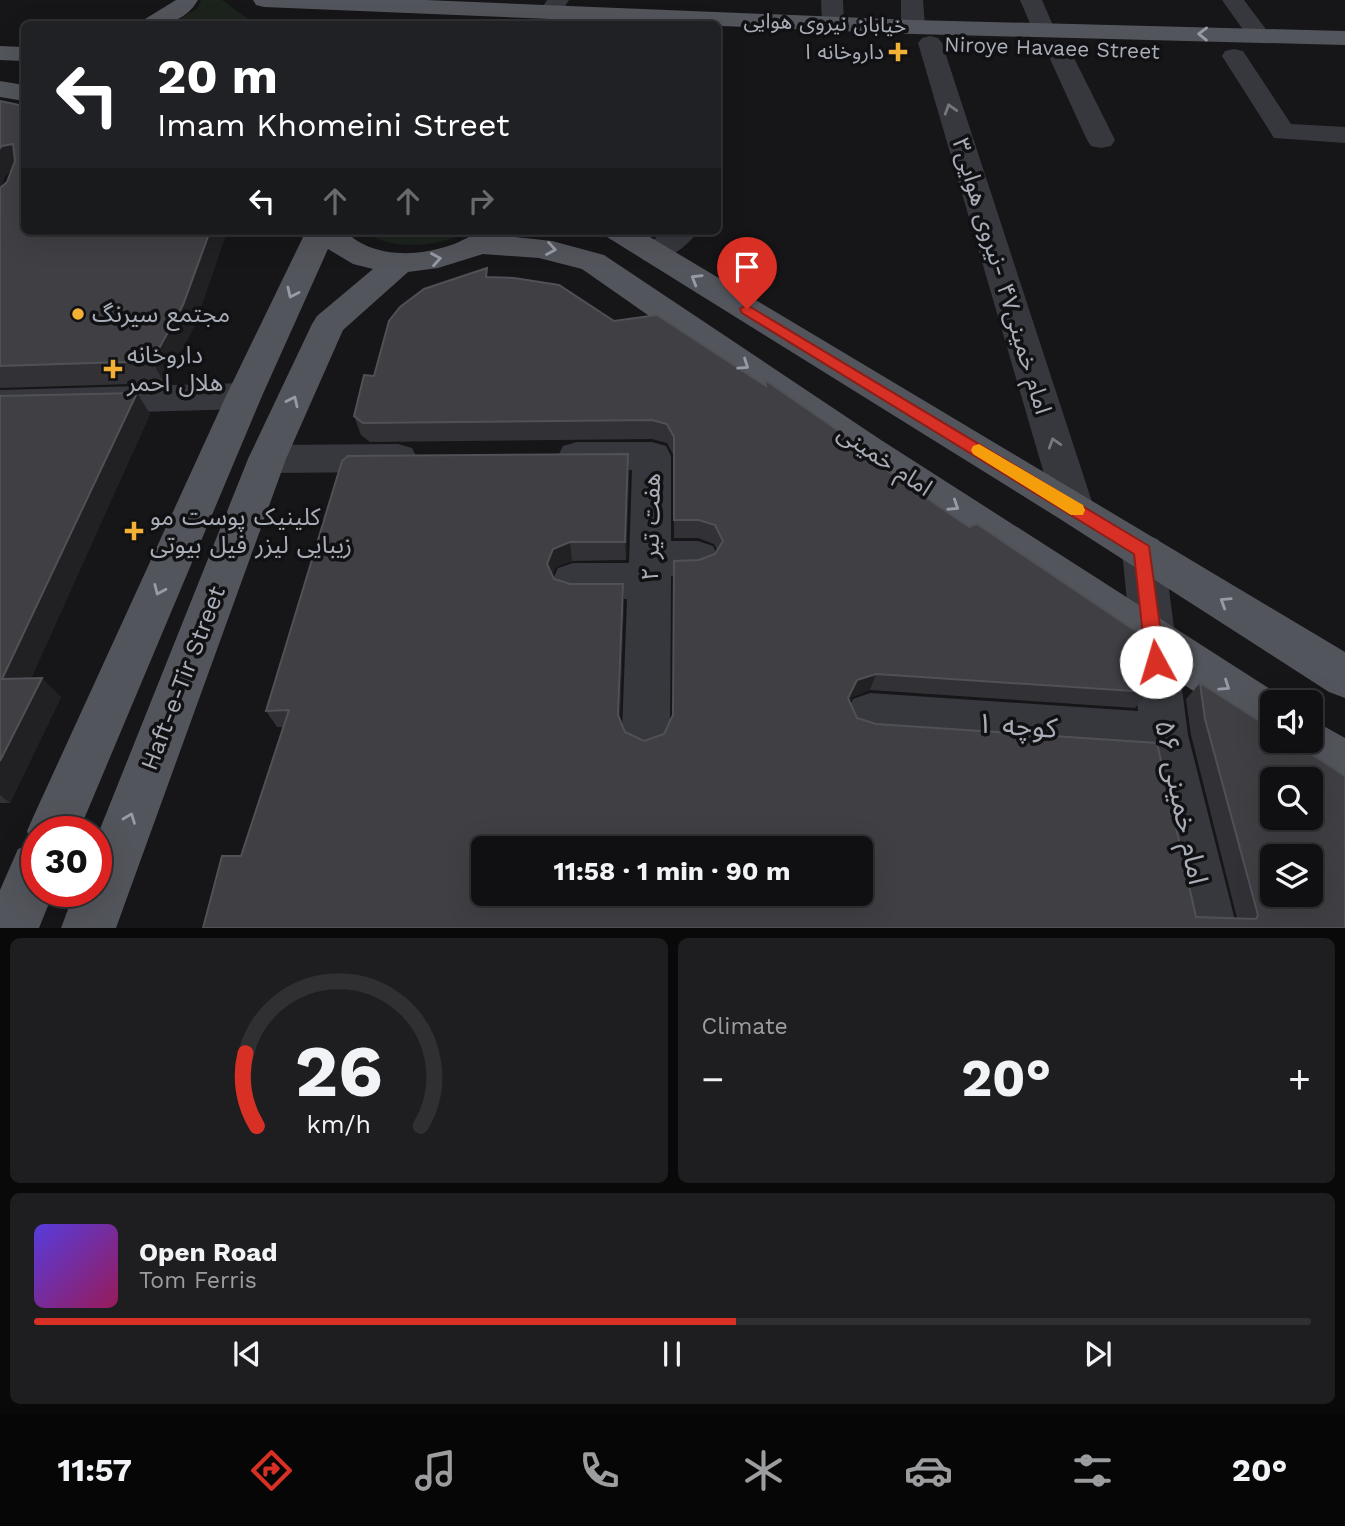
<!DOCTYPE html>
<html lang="en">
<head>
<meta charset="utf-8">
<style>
  :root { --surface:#101012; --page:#1e1e20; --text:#f1f3f6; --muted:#9c9d9f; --line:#303032; --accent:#d93025 }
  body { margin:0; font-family:"Work Sans","Noto Sans Arabic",sans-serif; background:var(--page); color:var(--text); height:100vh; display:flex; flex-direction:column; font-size:26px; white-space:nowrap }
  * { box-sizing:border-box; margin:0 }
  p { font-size:23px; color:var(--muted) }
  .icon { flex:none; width:38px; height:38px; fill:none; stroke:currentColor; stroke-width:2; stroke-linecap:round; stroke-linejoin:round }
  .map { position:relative; height:928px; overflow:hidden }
  .sheet { display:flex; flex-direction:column; gap:10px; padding:10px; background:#09090a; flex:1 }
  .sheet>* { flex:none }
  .banner { position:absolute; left:21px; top:21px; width:700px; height:214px; border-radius:10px; box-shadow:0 7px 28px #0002,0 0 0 2px var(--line); background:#202124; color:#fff; overflow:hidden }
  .controls { position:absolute; left:1260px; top:690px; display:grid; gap:14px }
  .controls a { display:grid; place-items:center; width:63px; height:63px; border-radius:10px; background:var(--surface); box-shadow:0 7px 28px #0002,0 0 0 2px var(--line); font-size:35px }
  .speed { position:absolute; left:21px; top:816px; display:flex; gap:14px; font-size:35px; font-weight:700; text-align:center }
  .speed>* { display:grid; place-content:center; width:91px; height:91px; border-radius:50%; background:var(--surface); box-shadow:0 7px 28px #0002,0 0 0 2px var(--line); line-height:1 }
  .speed .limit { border:10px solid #d22; background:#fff; color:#111 }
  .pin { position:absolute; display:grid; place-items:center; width:60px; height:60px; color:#fff; margin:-72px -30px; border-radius:50% 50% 50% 0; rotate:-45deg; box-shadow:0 0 7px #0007 }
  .pin .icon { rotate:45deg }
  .me { position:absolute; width:77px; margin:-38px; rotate:354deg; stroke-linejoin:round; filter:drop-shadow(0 0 5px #0008) }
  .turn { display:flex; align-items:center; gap:24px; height:147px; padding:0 21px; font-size:32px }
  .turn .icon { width:91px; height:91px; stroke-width:2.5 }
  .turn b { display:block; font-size:49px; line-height:60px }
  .lanes { display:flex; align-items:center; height:66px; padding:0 21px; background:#0003; justify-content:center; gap:35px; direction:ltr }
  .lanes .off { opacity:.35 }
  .big { font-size:52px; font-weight:700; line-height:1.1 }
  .sheet .widget { flex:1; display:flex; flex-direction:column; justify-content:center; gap:10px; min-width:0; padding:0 24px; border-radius:10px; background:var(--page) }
  .sheet .dial { align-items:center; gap:0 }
  .dial svg { height:182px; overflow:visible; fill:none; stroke:var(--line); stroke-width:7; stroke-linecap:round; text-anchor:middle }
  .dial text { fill:var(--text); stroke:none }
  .song { display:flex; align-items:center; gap:21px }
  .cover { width:84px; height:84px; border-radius:10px; background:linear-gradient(135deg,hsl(250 70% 55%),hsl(330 70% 35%)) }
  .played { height:7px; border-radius:4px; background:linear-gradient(90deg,var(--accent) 55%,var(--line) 55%) }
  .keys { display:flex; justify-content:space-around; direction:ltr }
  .heat { display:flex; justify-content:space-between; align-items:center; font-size:38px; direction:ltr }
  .sheet .tiles { flex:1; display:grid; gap:10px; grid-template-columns:1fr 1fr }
  .widget:last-child { grid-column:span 2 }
  .trip { position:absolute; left:471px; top:836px; width:402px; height:70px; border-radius:10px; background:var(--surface); box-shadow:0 7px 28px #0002,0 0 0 2px var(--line); font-weight:700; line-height:70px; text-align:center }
  .tab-bar { display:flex; height:112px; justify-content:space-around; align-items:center; background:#060607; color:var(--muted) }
  .tab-bar .icon { width:49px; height:49px }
  .tab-bar .selected { color:var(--accent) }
  .tab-bar b { font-size:32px; color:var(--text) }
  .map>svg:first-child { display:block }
  .green { fill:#1c231d }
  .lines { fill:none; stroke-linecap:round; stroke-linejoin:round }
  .minor { fill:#37383d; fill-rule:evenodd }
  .major { fill:#53555c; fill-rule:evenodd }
  .wall { fill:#323236; fill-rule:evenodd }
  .shaded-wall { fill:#212124 }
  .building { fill:#3f3f44; stroke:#4f5156; stroke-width:2; fill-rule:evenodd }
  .oneway { stroke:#979ba6 }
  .oneway2 { stroke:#757881 }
  .route { fill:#d93025; stroke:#8d1f18; stroke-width:2 }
  .slow { fill:#f59e0b }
  .poi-dot { fill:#f2b134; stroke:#111113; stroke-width:2.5 }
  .labels { text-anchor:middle; stroke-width:7; stroke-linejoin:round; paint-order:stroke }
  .far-street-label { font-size:21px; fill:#a8adb8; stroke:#111113 }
  .far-poi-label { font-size:21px; fill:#a8adb8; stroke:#111113; text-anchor:end }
  .street-label { font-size:24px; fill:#a8adb8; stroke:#111113 }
  .poi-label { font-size:24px; fill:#a8adb8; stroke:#111113; text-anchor:start }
  .near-street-label { font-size:28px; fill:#a8adb8; stroke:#111113 }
</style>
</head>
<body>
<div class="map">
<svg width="1345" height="928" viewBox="0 0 1345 928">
  <rect width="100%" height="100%" fill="#161618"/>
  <path class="green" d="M 201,0 L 222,0 L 255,24 L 171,24 L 198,8 Z
    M 365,231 L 468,231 C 442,247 389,252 365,231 Z"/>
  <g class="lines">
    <path class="minor" d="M 547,0 L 569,0 L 558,17 L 542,17 L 539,12 Z
      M 821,0 L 843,0 L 844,23 L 841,28 L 825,28 L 822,23 Z
      M 901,0 L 923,0 L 925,27 L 921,32 L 905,32 L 901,27 Z
      M 1020,0 L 1042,0 L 1055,30 L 1051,35 L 1035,35 Z
      M 1222,0 L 1244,0 L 1271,36 L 1267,41 L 1251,41 Z
      M 930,36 L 938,38 L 942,43 L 1094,508 L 1088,519 L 1074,524 L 1060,519 L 1054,508 L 918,43 L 922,38 Z
      M 1057,41 L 1065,43 L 1069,48 L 1115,140 L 1111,146 L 1101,148 L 1091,146 L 1087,140 L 1045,48 L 1049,43 Z
      M 1234,49 L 1243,51 L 1291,124 L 1345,127 L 1345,143 L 1274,138 L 1222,56 L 1225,51 Z
      M 664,231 L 698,231 C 686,248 664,265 643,260 L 638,253 Z
      M 244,383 L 257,387 L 262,396 L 257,405 L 244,409 L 0,416 L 0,390 Z
      M 577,442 L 652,442 L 666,446 L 671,456 L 671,541 L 698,541 L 713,546 L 719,558 L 713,570 L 698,575 L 671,576 L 670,731 L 663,747 L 646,754 L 629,747 L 622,731 L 627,599 L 573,599 L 558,594 L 552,581 L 558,568 L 573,563 L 629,563 L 632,470 L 577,470 L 563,466 L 558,456 L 563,446 Z
      M 398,444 L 412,448 L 417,458 L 412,468 L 398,472 L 267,473 L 253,469 L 248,459 L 253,449 L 267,445 Z
      M 1143,534 L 1158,539 L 1164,551 L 1188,735 L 1237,928 L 1182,928 L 1145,756 L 870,737 L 853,731 L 846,715 L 853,699 L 870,693 L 1138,711 L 1122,551 L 1128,539 Z"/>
    <path class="major" d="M 176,0 L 198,0 C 184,23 166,24 142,24 L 145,19 Z
      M 253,0 L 425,0 L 913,20 L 1345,31 L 1345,45 L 913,34 L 264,7 L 256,5 Z
      M 0,46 L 24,47 L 24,61 L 0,60 Z
      M 0,81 L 24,85 L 24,101 L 0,97 Z
      M 306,231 L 345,231 C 373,259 419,257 454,244 C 464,240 475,233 484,231 C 495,229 507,231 517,231 L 515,237 L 552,241 L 604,255 L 881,440 L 1289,701 L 1272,702 L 1272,739 L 1255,733 L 855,460 L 582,269 L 539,258 L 483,254 L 438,268 L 408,272 L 343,330 L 286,459 L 116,928 L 61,928 L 75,891 L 96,891 L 96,839 L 248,459 L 312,324 L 317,316 L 373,269 L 353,264 L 328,249 L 262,396 L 79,831 L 37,831 L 37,891 L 54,891 L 39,928 L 0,928 L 0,890 L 18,849 L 32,844 L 27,831 L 35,813 L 226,396 Z
      M 603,231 L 640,231 L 1345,652 L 1345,698 L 1329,692 L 1060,519 L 607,237 Z
      M 1311,719 L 1345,738 L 1345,790 L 1328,783 L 1290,756 L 1283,740 L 1311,740 Z"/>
  </g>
  <path class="wall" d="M 0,101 L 24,231 L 227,231 L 194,327 L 164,383 L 0,388 ZM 11,170 L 7,182 L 1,188 L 4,177 Z
    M 489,278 L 614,321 L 765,385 L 765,380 L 847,443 L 1148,692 L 1135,708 L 870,690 L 852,697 L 850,701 L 857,718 L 1196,917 L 1237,918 L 1191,735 L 1186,699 L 1200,683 L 1345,928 L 241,856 L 283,727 L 277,727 L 266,711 L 629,473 L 626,560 L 572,561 L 556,567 L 552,575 L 554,579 L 624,602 L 620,720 L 625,732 L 644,741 L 664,734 L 673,715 L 699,560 L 715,554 L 717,550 L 714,544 L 698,538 L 674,538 L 674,456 L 667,443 L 652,439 L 370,442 L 361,435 L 354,416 L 374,376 Z
    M 137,393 L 150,414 L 31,678 L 61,697 L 10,803 L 0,803 L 0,396 Z"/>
  <path class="shaded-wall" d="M 13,144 L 15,167 L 4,177 L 0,190 L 0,148 L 2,146 Z
    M 210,231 L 227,231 L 194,327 L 164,383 L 152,361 Z
    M 137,393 L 150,414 L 23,697 L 2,679 Z
    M 628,454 L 629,473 L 626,560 L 625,542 Z
    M 570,542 L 572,561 L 556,567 L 550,582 L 547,564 L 553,549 Z
    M 623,584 L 624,602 L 619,731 L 618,715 Z
    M 876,674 L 870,690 L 852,697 L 844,714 L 848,698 L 857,680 Z
    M 42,678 L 61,697 L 10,803 L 0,795 L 0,761 Z"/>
  <path class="building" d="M 0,101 L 24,106 L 24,231 L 210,231 L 183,305 L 152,361 L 0,366 L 0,188 L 7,182 L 15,161 L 13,144 L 2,146 L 0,148 Z
    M 487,268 L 486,277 L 514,278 L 559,285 L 614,321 L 657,315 L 766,386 L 765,380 L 846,436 L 847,443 L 969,527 L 977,524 L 1140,634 L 1148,692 L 876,674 L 857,680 L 848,698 L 857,718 L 876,724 L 1157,743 L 1196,917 L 1256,919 L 1258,915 L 1205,719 L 1200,683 L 1272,729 L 1272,740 L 1290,740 L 1345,776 L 1345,928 L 203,928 L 222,856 L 241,856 L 289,710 L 266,711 L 342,461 L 348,456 L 628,454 L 625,542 L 570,542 L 553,549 L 547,564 L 554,579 L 570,584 L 623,584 L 618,715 L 625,732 L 644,741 L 664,734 L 673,715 L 674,561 L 699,560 L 715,554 L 723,541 L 715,525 L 699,520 L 674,520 L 674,437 L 667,424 L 652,420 L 363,423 L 354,416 L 364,375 L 374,376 L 389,321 L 400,307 L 424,289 ZM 1272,779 L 1311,779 L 1311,817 L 1272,817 ZM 483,849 L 861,849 L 861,894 L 483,894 ZM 1272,856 L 1311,856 L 1311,894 L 1272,894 Z
    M 137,393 L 2,679 L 42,678 L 0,761 L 0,396 Z"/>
  <defs><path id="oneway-chevron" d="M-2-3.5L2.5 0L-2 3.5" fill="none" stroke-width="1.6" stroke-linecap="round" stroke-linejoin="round" transform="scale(1.75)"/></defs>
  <g class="oneway">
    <use href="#oneway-chevron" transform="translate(1203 34) rotate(-179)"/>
    <use href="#oneway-chevron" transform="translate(551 249) rotate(10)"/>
    <use href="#oneway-chevron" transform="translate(436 259) rotate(-10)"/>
    <use href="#oneway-chevron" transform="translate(696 279) rotate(-149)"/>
    <use href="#oneway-chevron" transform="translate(292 293) rotate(115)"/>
    <use href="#oneway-chevron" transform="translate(744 365) rotate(34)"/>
    <use href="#oneway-chevron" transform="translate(293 401) rotate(-65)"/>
    <use href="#oneway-chevron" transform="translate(954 506) rotate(33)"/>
    <use href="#oneway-chevron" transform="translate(159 590) rotate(114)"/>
    <use href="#oneway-chevron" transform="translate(1225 602) rotate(-148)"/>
    <use href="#oneway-chevron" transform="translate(1225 686) rotate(34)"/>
    <use href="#oneway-chevron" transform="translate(130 818) rotate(-69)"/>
  </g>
  <g class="oneway2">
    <use href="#oneway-chevron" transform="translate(950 109) rotate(-107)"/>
    <use href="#oneway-chevron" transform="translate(1054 443) rotate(-107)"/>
  </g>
  <path class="route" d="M 747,305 L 1149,546 L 1165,662 L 1162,668 L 1156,670 L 1149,668 L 1146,662 L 1134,554 L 742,313 L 740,309 Z"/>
  <path class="slow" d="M 979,444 L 1083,505 L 1085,510 L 1083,515 L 1071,515 L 973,454 L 971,450 L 973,446 Z"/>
  <g class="poi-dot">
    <path d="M894.5 41.5h7v7h7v7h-7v7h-7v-7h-7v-7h7z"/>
    <circle cx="78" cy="314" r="7"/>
    <path d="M109.5 358.5h7v7h7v7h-7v7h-7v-7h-7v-7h7z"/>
    <path d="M130.5 520.5h7v7h7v7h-7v7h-7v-7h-7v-7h7z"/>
  </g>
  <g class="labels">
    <g class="far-street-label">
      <text transform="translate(825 23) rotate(2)" y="7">خیابان نیروی هوایی</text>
      <text transform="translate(1052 48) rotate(2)" y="7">Niroye Havaee Street</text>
    </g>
    <g class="far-poi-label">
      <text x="884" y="59">داروخانه ا</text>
    </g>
    <g class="street-label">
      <text transform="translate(1002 276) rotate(73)" y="8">امام خمینی۴۷ -نیروی هوایی۳</text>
      <text transform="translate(885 460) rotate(34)" y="8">امام خمینی</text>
      <text transform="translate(651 527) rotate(-89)" y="8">هفت تیر ۲</text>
      <text transform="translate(183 678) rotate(-69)" y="8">Haft-e-Tir Street</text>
    </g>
    <g class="poi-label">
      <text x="92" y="322">مجتمع سیرنگ</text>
      <text x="127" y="363">داروخانه<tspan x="127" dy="28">هلال احمر</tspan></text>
      <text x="150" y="525">کلینیک پوست مو<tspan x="150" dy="28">زیبایی لیزر فیل بیوتی</tspan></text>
    </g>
    <g class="near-street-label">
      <text transform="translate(1017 725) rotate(4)" y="10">کوچه ۱</text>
      <text transform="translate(1182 802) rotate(78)" y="10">امام خمینی ۵۶</text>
    </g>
  </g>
</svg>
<div class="controls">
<a><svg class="icon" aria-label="sound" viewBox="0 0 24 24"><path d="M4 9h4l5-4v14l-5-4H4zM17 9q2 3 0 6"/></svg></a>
<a><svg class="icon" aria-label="search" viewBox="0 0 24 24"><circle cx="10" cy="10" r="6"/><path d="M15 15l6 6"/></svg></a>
<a><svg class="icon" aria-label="layers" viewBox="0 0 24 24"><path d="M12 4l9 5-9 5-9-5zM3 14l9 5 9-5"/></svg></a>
</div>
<div class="speed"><div class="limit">30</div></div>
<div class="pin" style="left:747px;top:309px;background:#d93025"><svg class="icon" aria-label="arrive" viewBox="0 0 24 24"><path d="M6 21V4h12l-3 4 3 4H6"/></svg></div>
<svg class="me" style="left:1156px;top:662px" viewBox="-20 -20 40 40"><circle r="19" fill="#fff"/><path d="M0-13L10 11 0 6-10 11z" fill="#d93025"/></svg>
<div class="trip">11:58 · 1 min · 90 m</div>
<div class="banner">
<div class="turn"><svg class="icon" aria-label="left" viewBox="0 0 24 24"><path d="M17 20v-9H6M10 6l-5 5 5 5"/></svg><div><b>20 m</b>Imam Khomeini Street</div></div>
<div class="lanes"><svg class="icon" aria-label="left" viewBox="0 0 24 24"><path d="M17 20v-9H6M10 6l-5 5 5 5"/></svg><svg class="icon off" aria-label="ahead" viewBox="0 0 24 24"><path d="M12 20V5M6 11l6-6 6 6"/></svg><svg class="icon off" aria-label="ahead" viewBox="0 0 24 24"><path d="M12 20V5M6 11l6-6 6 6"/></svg><svg class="icon off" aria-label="right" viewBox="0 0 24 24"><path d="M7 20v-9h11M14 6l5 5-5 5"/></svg></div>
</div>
</div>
<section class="sheet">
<div class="tiles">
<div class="widget dial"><svg viewBox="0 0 100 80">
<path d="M14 69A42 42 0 1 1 86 69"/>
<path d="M14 69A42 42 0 0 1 9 37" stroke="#d93025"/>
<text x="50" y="56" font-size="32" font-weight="700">26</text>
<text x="50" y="72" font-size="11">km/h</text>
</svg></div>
<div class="widget"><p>Climate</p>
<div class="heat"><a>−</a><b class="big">20°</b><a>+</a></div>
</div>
<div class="widget">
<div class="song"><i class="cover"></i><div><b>Open Road</b><p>Tom Ferris</p></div></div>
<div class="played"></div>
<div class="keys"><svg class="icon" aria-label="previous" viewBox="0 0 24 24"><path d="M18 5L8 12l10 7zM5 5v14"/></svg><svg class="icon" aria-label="pause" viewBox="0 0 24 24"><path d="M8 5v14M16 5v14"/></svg><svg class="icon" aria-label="next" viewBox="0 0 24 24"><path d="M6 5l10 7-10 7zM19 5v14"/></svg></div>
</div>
</div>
</section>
<nav class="tab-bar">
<b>11:57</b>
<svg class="icon selected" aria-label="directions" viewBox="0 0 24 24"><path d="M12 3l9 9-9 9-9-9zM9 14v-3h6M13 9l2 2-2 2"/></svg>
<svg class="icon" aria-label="music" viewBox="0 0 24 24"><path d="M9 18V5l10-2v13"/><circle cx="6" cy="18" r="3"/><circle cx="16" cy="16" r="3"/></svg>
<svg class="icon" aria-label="phone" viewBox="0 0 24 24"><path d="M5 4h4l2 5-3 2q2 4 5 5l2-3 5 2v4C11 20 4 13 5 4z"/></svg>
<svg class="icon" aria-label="climate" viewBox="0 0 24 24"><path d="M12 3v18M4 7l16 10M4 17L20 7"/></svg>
<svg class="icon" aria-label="car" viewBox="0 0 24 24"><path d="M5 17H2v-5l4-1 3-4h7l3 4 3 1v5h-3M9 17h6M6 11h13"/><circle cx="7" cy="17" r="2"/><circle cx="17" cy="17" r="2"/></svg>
<svg class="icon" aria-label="filters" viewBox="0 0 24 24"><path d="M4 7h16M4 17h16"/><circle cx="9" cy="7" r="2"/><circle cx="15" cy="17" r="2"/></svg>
<b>20°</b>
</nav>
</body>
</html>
